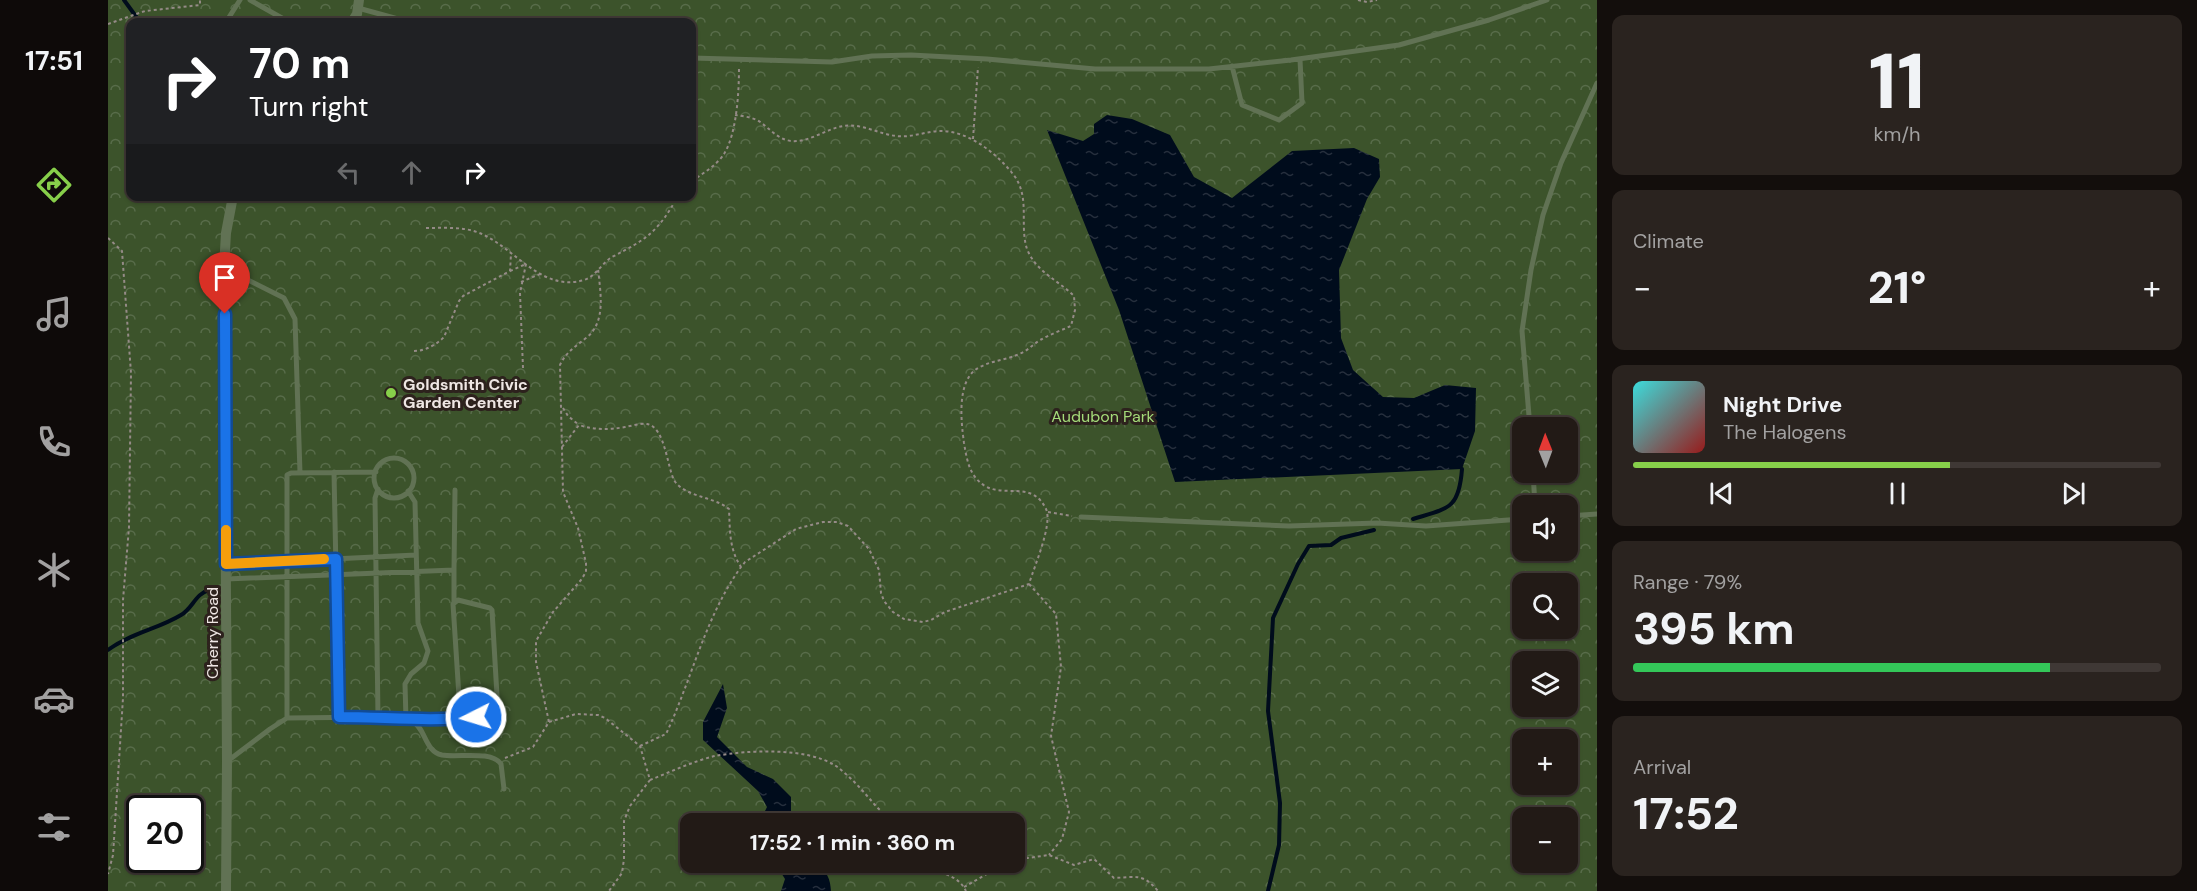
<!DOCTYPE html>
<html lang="en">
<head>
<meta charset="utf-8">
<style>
  :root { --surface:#221a16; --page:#2a231f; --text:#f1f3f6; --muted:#a2a1a1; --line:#3f3835; --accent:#87cf4a }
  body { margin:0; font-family:"DM Sans",sans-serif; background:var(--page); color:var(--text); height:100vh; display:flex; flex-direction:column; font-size:22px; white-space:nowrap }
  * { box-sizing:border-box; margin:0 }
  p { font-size:20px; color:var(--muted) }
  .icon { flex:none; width:33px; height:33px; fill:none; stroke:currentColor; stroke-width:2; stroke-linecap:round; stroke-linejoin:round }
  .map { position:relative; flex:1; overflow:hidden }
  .drawer { display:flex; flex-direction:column; gap:15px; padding:15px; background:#130e0c; width:600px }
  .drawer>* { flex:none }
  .banner { position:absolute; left:18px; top:18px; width:570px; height:183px; border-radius:12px; box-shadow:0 2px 4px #0004,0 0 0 2px var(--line); background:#202124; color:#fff; overflow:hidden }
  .needle { width:39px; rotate:359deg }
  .tools { position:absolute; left:1404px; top:417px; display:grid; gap:12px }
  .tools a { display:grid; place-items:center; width:66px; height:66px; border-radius:12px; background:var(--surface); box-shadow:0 2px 4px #0004,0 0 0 2px var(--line); font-size:30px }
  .speed { position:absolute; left:18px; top:795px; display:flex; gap:12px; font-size:30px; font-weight:700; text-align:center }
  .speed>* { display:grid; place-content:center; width:78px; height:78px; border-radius:50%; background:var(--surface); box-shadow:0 2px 4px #0004,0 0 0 2px var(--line); line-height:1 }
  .speed .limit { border:3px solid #111; border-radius:9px; background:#fff; color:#111 }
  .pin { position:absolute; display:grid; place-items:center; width:51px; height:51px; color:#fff; margin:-62px -26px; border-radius:50% 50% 50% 0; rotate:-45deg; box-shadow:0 0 6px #0007 }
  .pin .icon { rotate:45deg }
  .me { position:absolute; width:66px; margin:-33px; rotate:265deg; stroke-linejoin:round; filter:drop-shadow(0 0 4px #0008) }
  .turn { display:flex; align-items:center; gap:21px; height:126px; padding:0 24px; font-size:27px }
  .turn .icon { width:78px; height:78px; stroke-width:2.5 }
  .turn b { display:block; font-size:42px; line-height:51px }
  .lanes { display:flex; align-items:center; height:57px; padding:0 24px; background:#0003; justify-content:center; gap:30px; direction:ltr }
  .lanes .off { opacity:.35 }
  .big { font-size:45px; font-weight:700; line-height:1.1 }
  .drawer .tile { flex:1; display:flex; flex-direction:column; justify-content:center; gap:9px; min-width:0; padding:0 21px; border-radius:12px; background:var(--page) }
  .drawer .dial { align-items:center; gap:0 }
  .dial b { font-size:78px; line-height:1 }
  .song { display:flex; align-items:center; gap:18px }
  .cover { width:72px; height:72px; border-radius:9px; background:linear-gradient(135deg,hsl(180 70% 55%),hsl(0 70% 35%)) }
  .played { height:6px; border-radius:3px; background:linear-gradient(90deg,var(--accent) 60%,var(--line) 60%) }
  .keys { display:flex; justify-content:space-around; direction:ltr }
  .heat { display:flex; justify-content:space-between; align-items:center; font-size:33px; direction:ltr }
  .charge { height:9px; border-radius:4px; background:linear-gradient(90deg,#34c759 79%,var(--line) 0) }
  .trip { position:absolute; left:572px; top:813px; width:345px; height:60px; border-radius:12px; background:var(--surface); box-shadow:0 2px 4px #0004,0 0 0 2px var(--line); font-weight:700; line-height:60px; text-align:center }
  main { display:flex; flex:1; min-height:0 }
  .menu { display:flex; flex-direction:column; width:108px; justify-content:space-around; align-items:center; background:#0e0a09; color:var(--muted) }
  .menu .icon { width:42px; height:42px }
  .menu .on { color:var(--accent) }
  .menu b { font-size:27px; color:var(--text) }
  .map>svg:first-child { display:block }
  .park { fill:url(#park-crowns); fill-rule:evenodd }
  .water { fill:url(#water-ripples) }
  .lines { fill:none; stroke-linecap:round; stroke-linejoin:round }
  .stream { stroke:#000c1c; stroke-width:4 }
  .path { stroke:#958b87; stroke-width:2; stroke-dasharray:3 3; stroke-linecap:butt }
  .lane { stroke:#617254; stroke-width:5 }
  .street { stroke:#617254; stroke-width:10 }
  .route-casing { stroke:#114b97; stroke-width:15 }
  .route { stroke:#1a73e8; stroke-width:10 }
  .slow { stroke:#f59e0b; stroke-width:10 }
  .poi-dot { fill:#87cf4a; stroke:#2d221d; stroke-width:2 }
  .labels { text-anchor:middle; stroke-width:6; stroke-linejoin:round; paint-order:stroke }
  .poi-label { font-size:16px; font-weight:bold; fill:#efe7e4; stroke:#2d221d; text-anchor:start }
  .park-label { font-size:16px; fill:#a4db79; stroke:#2d221d }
  .street-label { font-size:16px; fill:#efe7e4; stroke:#2d221d }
</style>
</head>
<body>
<main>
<nav class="menu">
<b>17:51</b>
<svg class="icon on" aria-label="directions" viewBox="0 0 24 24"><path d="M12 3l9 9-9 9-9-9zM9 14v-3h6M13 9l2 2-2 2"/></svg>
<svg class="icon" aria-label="music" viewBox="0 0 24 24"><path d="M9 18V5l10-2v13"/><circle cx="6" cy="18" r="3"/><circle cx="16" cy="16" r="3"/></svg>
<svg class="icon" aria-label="phone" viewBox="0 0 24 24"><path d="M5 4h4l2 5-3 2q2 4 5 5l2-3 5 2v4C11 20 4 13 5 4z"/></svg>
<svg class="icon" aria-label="climate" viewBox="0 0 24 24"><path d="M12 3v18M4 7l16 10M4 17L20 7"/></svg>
<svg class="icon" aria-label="car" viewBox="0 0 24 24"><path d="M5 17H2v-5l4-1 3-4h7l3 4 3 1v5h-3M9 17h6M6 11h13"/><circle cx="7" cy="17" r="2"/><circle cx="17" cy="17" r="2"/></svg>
<svg class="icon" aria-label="filters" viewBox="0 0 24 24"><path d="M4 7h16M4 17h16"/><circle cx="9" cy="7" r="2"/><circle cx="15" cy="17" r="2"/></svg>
</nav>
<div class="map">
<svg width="1489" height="891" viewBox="0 0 1489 891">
  <defs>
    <pattern id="park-crowns" width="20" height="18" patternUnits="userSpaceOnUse" patternTransform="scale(1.5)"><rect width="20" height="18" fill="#3c532b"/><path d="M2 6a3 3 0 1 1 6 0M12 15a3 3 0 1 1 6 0" fill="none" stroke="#586c4a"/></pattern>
    <pattern id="water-ripples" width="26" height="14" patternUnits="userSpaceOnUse" patternTransform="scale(1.5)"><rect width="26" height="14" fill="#000c1c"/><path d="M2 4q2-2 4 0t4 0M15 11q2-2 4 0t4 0" fill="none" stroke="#262f3d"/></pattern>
  </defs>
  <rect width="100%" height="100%" fill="#2d221d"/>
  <path class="park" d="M 0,0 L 1489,0 L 1489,891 L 0,891 ZM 22,22 L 584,22 L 584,196 L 22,196 ZM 1414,428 L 1460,428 L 1460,472 L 1414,472 ZM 1414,506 L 1460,506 L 1460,550 L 1414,550 ZM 1414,584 L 1460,584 L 1460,628 L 1414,628 ZM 1414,662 L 1460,662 L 1460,706 L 1414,706 ZM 1414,740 L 1460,740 L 1460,784 L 1414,784 ZM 32,808 L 82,808 L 82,860 L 32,860 ZM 1414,818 L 1460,818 L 1460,862 L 1414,862 ZM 582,824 L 906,824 L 906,862 L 582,862 Z"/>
  <path class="water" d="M 999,115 L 1024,119 L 1062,135 L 1086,177 L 1124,198 L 1184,151 L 1246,148 L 1271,159 L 1272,177 L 1259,199 L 1231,270 L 1233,338 L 1245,370 L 1275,397 L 1306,398 L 1337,385 L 1368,388 L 1367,431 L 1354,469 L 1067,482 L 1011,310 L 939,130 L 975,141 L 986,134 L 986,124 Z
    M 615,684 L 619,708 L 609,737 L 639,767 L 665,779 L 683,797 L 683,815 L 679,823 L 651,823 L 659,807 L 650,791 L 595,740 L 595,722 Z
    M 667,863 C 692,862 722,857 723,891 L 673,891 L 677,879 Z"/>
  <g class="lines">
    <path class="stream" d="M 16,0 L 32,22
      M 1305,519 C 1341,508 1351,509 1354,469
      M 0,650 C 23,633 50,629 73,615 C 85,608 87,594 101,590
      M 1160,891 L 1171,845 L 1172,803 L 1160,711 L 1165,618 L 1190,564 L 1201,546 L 1223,545 L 1233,538 L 1266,530"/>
    <path class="path" d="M 1250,0 L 1259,2 L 1269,0
      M 0,24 L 37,11 L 92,5 L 92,0
      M 865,139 L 870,67
      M 584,181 C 594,174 609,165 616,154 C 629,133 631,91 631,67
      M 318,228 C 338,228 358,226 376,235 C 410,252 435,292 476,280 C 487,277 494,263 504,257 C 539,239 550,232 570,196
      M 0,238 L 14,251 L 23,373 L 21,527 L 15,600 L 15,698 L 5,855 L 0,874
      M 402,271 L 418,264
      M 413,282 L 432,274
      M 306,351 C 317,351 328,345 336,337 L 351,301 L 355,296 L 402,271 L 403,254
      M 415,368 L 412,293 L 418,264
      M 455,408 L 460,416 L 471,425
      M 454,447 L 471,425 C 487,430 500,430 517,427 C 523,426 533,423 539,424 C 557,427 559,466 566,480 C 576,497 605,496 621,509 C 622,530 621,549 633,567
      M 940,512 L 964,516
      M 921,584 L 948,614 L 953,667 L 943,736 L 961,812 L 954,839 L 941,855
      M 441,722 L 468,714 L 490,715 L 497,718 L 532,746 L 542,780 L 522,806 L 516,821 L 516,859 L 514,873 L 501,891
      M 532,746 L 558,734 C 584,679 597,617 633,567 L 637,562 L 688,529 L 715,522 L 729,522 L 740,526 L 761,549 L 771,570 L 773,593 L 776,601 L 785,612 L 796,619 L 815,622 L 823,620 L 837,612 L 921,584 C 926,567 945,524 938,509 C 924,480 898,498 877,486 C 861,476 859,460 856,443 C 853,421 848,378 872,367 C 885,360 899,360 911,354 C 920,351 926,343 934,339 C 943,334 954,330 963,326 L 967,310 L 966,296 C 950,280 928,272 919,249 C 911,224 923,197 905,174 C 889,154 861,131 833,131 C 818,131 804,138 788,136 C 771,134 753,123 735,126 C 718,129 700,143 683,141 C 668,139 661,127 649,120 C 642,117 634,116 627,115
      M 397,758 L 425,747 L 441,722 L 428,662 L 428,641 L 445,612 L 473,580 L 478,572 L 478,563 L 470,528 L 455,492 L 452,365 C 458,352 467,347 478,338 C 499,322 492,291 490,268
      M 542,780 C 562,772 586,761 607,756 C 640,750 699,747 728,766 C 743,777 755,791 767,805 C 773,812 781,817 787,824
      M 906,860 L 941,855 L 966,865 L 986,859 L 1006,878 C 1028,877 1035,873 1050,891
      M 811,862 C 827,875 848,871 858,891
      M 856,887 L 900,862"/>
    <path class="lane" d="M 142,0 L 181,22
      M 250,8 L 301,22
      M 118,22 L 132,0
      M 584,58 L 724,62 L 764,56 L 803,55 L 879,59 L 987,69 L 1101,69 L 1183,60 L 1291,45 L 1381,20 L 1439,0
      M 1124,66 L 1134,105 L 1171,120 L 1194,103 L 1192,59
      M 116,268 L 176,298 L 187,319 L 192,473
      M 1422,428 L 1414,331 L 1423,270 L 1435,215 L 1453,163 L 1489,83
      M266 478a20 20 0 1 1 40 0a20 20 0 1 1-40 0Z
      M 226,472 L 231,717
      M 1425,472 L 1427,506
      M 1460,516 L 1489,514
      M 973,517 L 1181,526 L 1269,523 L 1318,526 L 1414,519
      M 118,564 L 308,555
      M 118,579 L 346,570 L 347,490
      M 346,602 L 346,570
      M 270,717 L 267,498 L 270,489
      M 179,718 L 179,475 L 183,473 L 268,472
      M 298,720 L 297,684 L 303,674 L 316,663 L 320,651 L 310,623 L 307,502 L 300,491
      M 304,721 L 350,719 L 390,713 L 384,610 L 382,608 L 350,600 L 345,604 L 352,712 L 350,719
      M 121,760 L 162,729 L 179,718 L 270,717 L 304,721 C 318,728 316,751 334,755 C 350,758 383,750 393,764 L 396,789"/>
    <path class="street" d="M 244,22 L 249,14 L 251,0
      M 118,891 L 119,761 L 116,268 L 118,233 L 125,196"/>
  </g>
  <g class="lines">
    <g class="route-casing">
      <path id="route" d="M 117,314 L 118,564 L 228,559 L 231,717 C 277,717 322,722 368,717"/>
    </g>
    <use href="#route" class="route"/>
    <path class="slow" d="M 118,530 L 118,564 L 216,559"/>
  </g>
  <circle class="poi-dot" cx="283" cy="393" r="6"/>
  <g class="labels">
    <g class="poi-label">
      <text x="295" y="390">Goldsmith Civic<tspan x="295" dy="18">Garden Center</tspan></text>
    </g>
    <g class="park-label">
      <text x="995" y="422">Audubon Park</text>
    </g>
    <g class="street-label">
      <text transform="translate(104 633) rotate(-90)" y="6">Cherry Road</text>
    </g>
  </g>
</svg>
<div class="tools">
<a><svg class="needle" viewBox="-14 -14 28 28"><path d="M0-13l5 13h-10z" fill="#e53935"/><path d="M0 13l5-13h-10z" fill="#a2a1a1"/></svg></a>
<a><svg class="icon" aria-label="sound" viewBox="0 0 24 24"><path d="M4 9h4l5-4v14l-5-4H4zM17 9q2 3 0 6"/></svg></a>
<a><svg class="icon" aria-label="search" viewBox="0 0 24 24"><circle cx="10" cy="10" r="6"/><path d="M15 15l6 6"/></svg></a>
<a><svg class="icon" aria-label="layers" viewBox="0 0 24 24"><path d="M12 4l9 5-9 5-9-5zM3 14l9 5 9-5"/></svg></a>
<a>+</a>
<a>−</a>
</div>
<div class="speed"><div class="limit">20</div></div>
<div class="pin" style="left:117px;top:314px;background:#d93025"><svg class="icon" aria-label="arrive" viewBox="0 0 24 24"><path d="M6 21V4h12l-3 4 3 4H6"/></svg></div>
<svg class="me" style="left:368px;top:717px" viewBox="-20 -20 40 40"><circle r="17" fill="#1a73e8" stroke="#fff" stroke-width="3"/><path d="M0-11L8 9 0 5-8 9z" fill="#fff"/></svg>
<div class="trip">17:52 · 1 min · 360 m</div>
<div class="banner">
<div class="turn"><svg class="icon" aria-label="right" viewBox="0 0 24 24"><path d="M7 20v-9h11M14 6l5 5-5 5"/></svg><div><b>70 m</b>Turn right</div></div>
<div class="lanes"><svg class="icon off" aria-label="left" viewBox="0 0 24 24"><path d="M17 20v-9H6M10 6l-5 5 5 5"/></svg><svg class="icon off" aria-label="ahead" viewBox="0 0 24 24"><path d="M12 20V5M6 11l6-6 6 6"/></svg><svg class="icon" aria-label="right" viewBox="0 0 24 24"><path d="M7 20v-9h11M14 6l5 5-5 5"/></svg></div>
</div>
</div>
<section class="drawer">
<div class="tile dial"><b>11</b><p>km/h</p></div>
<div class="tile"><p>Climate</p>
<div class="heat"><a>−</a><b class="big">21°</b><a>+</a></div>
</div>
<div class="tile">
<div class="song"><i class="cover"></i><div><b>Night Drive</b><p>The Halogens</p></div></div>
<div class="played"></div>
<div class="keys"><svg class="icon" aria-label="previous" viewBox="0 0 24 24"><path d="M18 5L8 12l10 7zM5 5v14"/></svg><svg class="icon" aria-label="pause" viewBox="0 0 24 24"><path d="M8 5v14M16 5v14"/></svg><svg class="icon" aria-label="next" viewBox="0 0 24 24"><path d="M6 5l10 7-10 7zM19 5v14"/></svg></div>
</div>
<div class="tile"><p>Range · 79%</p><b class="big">395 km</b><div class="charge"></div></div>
<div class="tile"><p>Arrival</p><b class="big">17:52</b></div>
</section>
</main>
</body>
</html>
